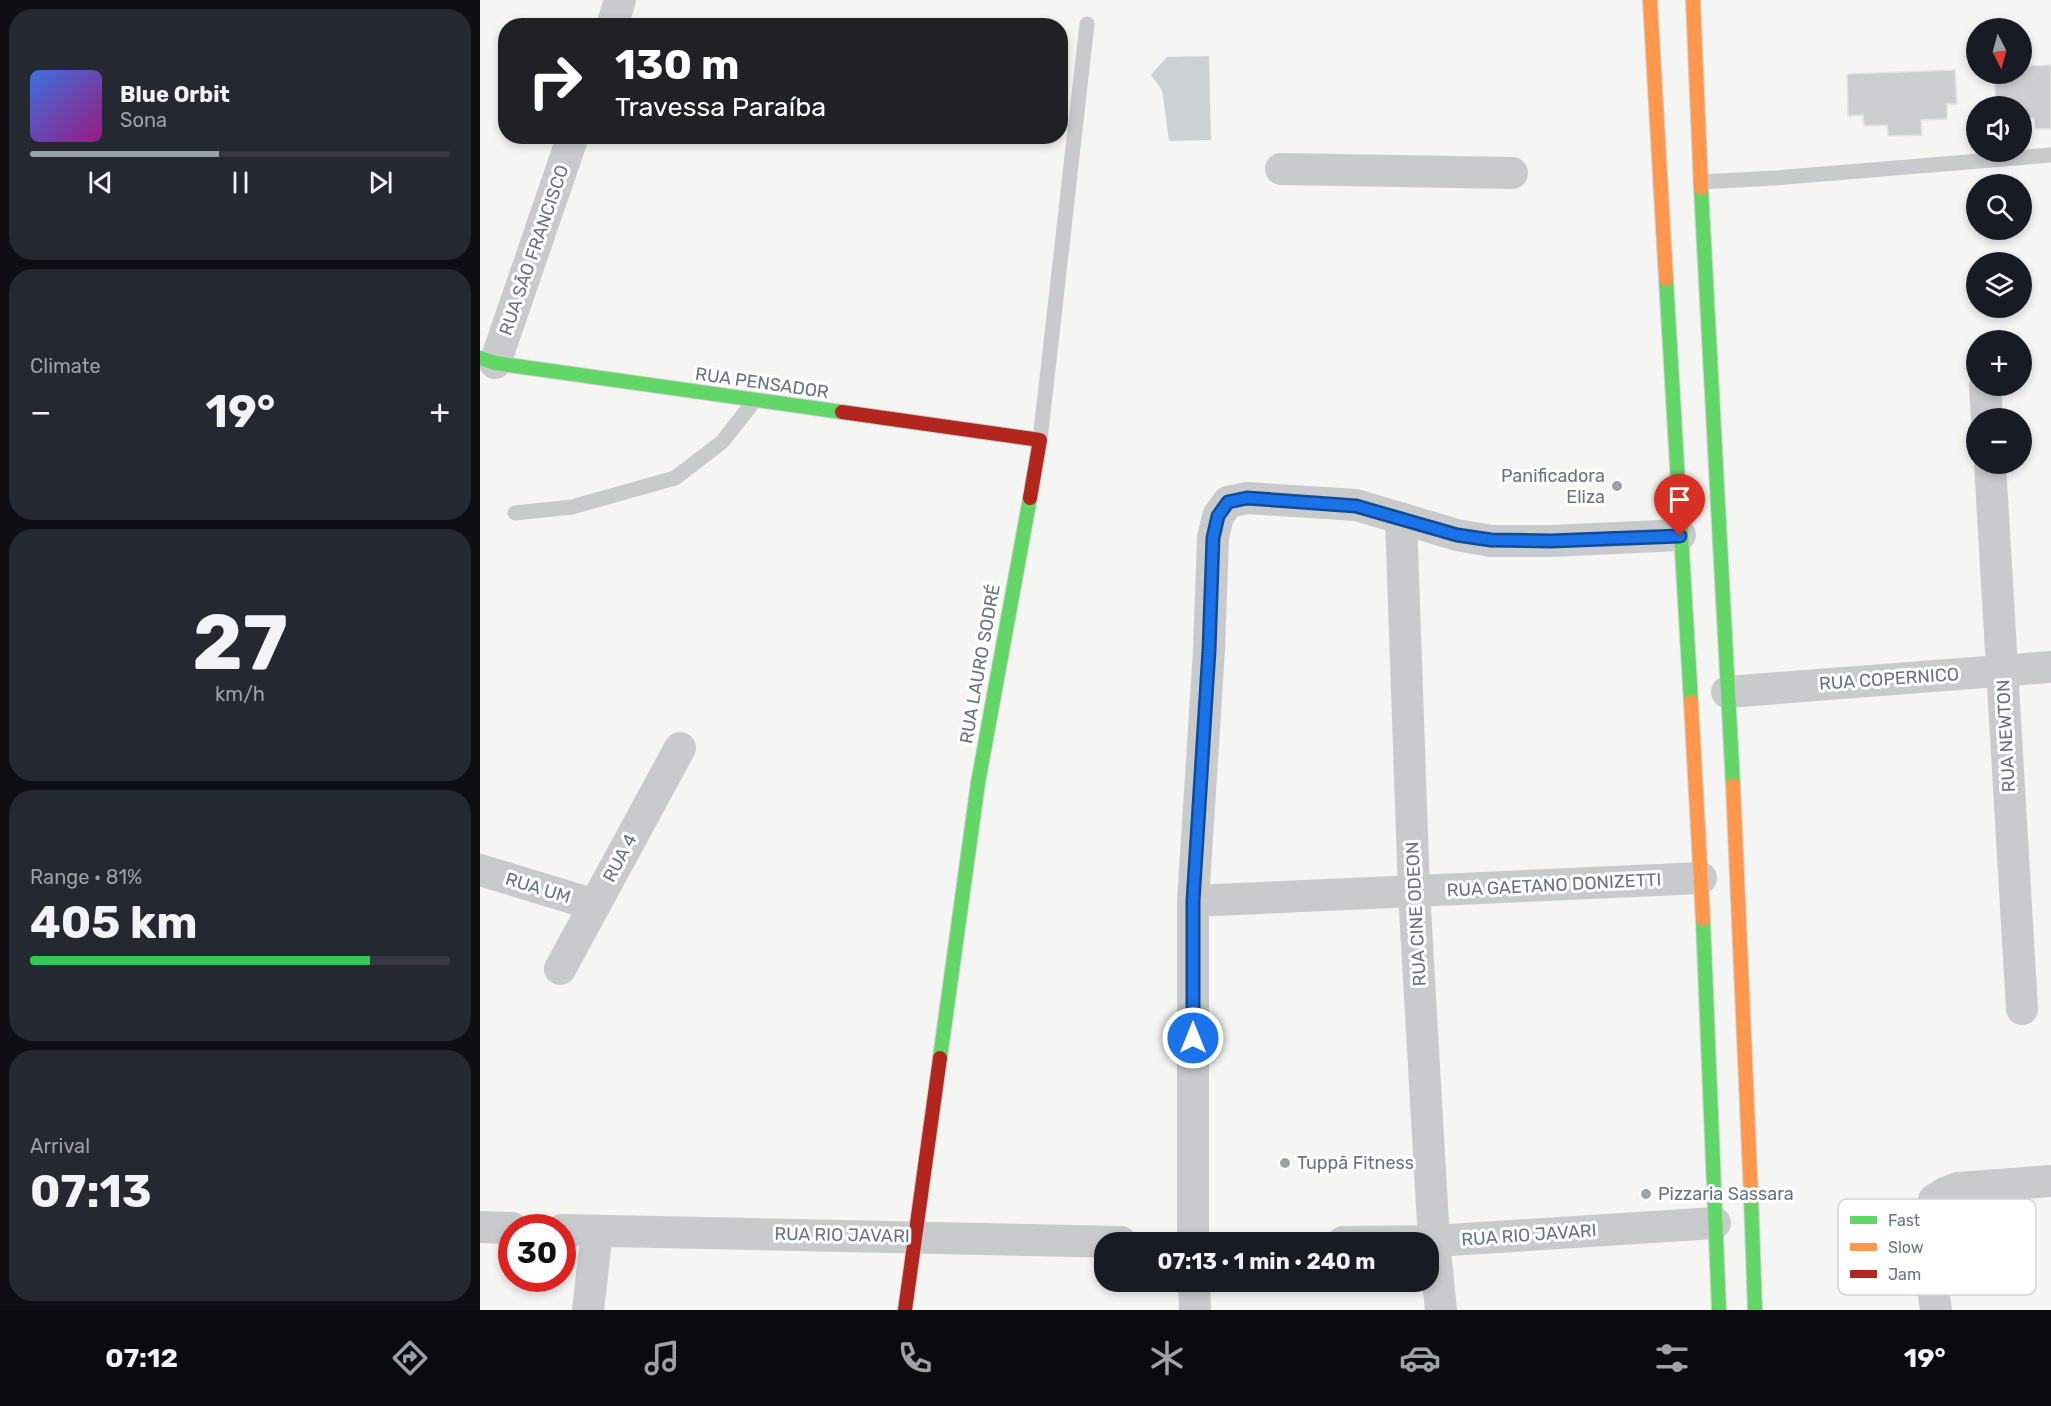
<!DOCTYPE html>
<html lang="en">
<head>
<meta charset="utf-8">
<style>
  :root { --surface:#171b24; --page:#242831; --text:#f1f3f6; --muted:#9ea1a6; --line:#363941; --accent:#99a1a9 }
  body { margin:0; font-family:Rubik,sans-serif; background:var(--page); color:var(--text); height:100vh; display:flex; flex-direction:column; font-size:22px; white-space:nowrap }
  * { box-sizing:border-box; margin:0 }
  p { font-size:20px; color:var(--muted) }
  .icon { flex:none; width:33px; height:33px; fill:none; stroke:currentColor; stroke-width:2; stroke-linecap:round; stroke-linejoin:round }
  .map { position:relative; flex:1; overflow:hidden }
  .panel { display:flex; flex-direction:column; gap:9px; padding:9px; background:#0d0f14; width:480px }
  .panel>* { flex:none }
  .banner { position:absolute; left:18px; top:18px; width:570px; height:126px; border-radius:24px; box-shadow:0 3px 9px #0003; background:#202124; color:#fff; overflow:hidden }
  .needle { width:39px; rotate:174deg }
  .controls { position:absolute; left:1486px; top:18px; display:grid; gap:12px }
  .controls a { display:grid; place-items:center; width:66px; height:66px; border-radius:50%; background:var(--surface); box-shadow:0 3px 9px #0003; font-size:30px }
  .speed { position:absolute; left:18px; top:1214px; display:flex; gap:12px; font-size:30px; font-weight:700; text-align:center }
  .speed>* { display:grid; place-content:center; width:78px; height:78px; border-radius:50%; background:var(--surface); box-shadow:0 3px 9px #0003; line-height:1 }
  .speed .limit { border:9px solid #d22; background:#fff; color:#111 }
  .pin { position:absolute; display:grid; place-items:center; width:51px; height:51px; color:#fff; margin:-62px -26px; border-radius:50% 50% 50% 0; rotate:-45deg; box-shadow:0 0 6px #0007 }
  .pin .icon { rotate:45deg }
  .me { position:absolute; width:66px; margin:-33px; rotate:0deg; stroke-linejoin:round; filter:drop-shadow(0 0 4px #0008) }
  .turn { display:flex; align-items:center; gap:21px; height:126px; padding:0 18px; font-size:27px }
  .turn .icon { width:78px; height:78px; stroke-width:2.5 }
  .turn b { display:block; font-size:42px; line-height:51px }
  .big { font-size:45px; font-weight:700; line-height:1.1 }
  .panel .card { flex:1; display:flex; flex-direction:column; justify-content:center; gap:9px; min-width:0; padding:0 21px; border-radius:24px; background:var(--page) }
  .panel .dial { align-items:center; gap:0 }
  .dial b { font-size:78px; line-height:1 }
  .song { display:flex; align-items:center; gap:18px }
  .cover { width:72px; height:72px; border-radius:9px; background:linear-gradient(135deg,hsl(220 70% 55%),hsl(310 70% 35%)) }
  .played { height:6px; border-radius:3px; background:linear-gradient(90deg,var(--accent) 45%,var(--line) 45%) }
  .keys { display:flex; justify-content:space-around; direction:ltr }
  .heat { display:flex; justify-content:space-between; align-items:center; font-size:33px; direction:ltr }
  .charge { height:9px; border-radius:4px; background:linear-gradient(90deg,#34c759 81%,var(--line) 0) }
  .trip { position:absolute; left:614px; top:1232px; width:345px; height:60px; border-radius:24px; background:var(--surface); box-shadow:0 3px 9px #0003; font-weight:700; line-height:60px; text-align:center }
  .dock { display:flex; height:96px; justify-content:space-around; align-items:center; background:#090b0e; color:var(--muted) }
  .dock .icon { width:42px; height:42px }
  .dock .current { color:var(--accent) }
  .dock b { font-size:27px; color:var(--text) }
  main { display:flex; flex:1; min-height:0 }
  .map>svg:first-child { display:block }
  .water { fill:#ccd2d4 }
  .building { fill:#cdcecf; stroke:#e4e4e4; stroke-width:1.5 }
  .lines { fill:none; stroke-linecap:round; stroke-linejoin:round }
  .fast-casing { stroke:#d1d1d2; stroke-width:16 }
  .slow-casing { stroke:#d1d1d2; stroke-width:16 }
  .jam-casing { stroke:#d1d1d2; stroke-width:16 }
  .lane { stroke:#c9cacb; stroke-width:15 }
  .street { stroke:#c9cacb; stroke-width:32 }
  .fast { stroke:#63d668; stroke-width:14 }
  .slow { stroke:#ff974d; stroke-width:14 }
  .jam { stroke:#b3261e; stroke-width:14 }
  .route-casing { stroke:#114b97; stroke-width:15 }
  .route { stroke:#1a73e8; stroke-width:10 }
  .poi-dot { fill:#99a1a9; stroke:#fff; stroke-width:2 }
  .labels { text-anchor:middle; stroke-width:6; stroke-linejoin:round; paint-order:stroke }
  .street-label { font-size:18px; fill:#677481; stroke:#fff }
  .poi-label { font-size:18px; fill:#677481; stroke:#fff; text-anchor:start }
  .key { fill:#fff; stroke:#d1d5d9; stroke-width:1.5 }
  .key-label { font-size:16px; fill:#677481 }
</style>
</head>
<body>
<main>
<section class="panel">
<div class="card">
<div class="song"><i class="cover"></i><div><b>Blue Orbit</b><p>Sona</p></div></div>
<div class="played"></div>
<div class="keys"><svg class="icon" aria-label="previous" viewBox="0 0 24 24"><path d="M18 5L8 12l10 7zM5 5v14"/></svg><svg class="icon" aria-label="pause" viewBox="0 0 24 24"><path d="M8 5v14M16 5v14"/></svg><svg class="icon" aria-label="next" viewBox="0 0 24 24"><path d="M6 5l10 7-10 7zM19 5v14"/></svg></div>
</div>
<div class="card"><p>Climate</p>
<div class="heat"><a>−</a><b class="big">19°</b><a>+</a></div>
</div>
<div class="card dial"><b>27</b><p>km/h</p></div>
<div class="card"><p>Range · 81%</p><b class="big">405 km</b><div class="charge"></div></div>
<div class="card"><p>Arrival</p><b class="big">07:13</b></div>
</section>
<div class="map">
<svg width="1571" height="1310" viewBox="0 0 1571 1310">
  <rect width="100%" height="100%" fill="#f5f5f4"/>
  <path class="water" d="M 729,56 L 731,140 L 689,141 L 682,90 L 671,75 L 687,57 Z"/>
  <path class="building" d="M 1571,65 L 1571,129 L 1555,129 L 1554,118 L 1542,118 L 1542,106 L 1516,106 L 1514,74 L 1542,74 L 1542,66 Z
    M 1475,70 L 1477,104 L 1467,104 L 1467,119 L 1441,120 L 1442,135 L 1408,136 L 1407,125 L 1384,126 L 1383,115 L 1368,116 L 1367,74 Z"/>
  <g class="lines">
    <g class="fast-casing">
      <path id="fast" d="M 1221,188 L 1253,785
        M 1186,279 L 1211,702
        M 0,358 L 15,363 L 362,412
        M 1223,919 L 1239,1310
        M 460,1058 L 498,783 L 550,498
        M 1271,1196 L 1275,1310"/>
    </g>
    <g class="slow-casing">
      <path id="slow" d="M 1170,0 L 1186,279
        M 1213,0 L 1221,188
        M 1211,702 L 1223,919
        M 1253,785 L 1271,1196"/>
    </g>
    <g class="jam-casing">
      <path id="jam" d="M 362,412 L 560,440 L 550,498
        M 425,1310 L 460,1058"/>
    </g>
    <path class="lane" d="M 1220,182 L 1296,178 L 1571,155
      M 560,440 L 607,24
      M 35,513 L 92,507 L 195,478 L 242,442 L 275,400"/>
    <path class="street" d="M 132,26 L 140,0
      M 801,169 L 1032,173
      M 15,363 L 93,136
      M 1505,386 L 1507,418
      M 1510,464 L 1542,1009
      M 921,518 L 934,892 L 954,1241 L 961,1310
      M 1247,692 L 1571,667
      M 0,870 L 115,905
      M 713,901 L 1221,878
      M 80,969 L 200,748
      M 0,1227 L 32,1228
      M 82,1230 L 641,1242
      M 713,1242 L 713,901 L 729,650 L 733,538 L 738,516 L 748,502 L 767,498 L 876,505 L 977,535 L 1011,541 L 1071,541 L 1200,535
      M 863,1242 L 954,1241 L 1235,1223
      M 714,1281 L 715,1310
      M 108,1310 L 117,1231
      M 1456,1310 L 1446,1236 L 1454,1200 L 1465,1193 L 1478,1188 L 1571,1181"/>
    <use href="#fast" class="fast"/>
    <use href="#slow" class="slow"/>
    <use href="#jam" class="jam"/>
  </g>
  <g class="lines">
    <g class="route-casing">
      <path id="route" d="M 713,1038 L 713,901 L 729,650 L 733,538 L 738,516 L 748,502 L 767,498 L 876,506 L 977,535 L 1011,540 L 1071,541 L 1200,536"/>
    </g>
    <use href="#route" class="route"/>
  </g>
  <g class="poi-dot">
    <circle cx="1137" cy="486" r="6"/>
    <circle cx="805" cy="1163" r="6"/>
    <circle cx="1166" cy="1194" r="6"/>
  </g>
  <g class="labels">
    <g class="street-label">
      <text transform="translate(54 250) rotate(-71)" y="6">RUA SÃO FRANCISCO</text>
      <text transform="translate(282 383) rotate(8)" y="6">RUA PENSADOR</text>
      <text transform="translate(500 664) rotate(-80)" y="6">RUA LAURO SODRÉ</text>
      <text transform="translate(1409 679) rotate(-4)" y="6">RUA COPERNICO</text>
      <text transform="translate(1526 736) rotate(-93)" y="6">RUA NEWTON</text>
      <text transform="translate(140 858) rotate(-62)" y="6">RUA 4</text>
      <text transform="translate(1074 885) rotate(-3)" y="6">RUA GAETANO DONIZETTI</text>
      <text transform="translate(58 888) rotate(17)" y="6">RUA UM</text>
      <text transform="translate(936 914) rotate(-93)" y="6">RUA CINE ODEON</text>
      <text transform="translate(362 1235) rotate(1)" y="6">RUA RIO JAVARI</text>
      <text transform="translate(1049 1235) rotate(-4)" y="6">RUA RIO JAVARI</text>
    </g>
    <g class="poi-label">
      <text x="1125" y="482" text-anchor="end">Panificadora<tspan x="1125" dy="21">Eliza</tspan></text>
      <text x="817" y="1169">Tuppã Fitness</text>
      <text x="1178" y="1200">Pizzaria Sassara</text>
    </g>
  </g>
  <rect x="1358" y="1199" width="198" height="96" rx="9" class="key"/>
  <rect x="1370" y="1216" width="27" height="8" fill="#63d668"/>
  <rect x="1370" y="1243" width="27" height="8" fill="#ff974d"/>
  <rect x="1370" y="1270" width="27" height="8" fill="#b3261e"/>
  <g class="key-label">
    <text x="1408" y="1226">Fast</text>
    <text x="1408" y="1253">Slow</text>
    <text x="1408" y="1280">Jam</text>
  </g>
</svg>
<div class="controls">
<a><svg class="needle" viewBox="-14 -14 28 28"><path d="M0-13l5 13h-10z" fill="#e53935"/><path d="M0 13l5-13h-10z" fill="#9ea1a6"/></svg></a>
<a><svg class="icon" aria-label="sound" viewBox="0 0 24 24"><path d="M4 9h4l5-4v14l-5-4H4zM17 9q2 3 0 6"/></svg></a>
<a><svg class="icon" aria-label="search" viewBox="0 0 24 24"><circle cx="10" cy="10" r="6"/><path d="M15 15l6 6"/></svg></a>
<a><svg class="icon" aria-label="layers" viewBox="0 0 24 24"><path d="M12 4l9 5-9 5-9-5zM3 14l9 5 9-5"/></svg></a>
<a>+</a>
<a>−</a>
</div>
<div class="speed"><div class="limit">30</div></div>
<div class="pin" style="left:1200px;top:536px;background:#d93025"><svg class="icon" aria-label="arrive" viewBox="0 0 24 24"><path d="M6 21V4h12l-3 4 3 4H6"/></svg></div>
<svg class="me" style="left:713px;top:1038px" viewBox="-20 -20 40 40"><circle r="17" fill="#1a73e8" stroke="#fff" stroke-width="3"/><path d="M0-11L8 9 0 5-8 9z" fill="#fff"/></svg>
<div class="trip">07:13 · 1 min · 240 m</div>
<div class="banner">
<div class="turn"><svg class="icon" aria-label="right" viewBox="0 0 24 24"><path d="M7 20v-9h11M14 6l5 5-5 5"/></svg><div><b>130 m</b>Travessa Paraíba</div></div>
</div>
</div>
</main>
<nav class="dock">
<b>07:12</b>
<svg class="icon current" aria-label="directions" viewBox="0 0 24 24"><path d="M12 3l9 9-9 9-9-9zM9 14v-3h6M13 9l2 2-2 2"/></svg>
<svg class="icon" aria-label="music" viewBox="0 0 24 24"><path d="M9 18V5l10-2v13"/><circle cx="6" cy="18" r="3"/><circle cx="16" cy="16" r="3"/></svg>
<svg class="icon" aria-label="phone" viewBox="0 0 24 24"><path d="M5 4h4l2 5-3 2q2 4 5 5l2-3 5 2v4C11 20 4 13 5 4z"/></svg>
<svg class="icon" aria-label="climate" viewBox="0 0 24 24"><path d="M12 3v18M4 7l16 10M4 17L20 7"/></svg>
<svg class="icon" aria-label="car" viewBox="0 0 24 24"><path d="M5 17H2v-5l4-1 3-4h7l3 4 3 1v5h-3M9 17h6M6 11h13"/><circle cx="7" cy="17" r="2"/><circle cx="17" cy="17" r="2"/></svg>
<svg class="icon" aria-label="filters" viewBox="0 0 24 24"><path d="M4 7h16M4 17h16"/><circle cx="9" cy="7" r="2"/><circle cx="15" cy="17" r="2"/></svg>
<b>19°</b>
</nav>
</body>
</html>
